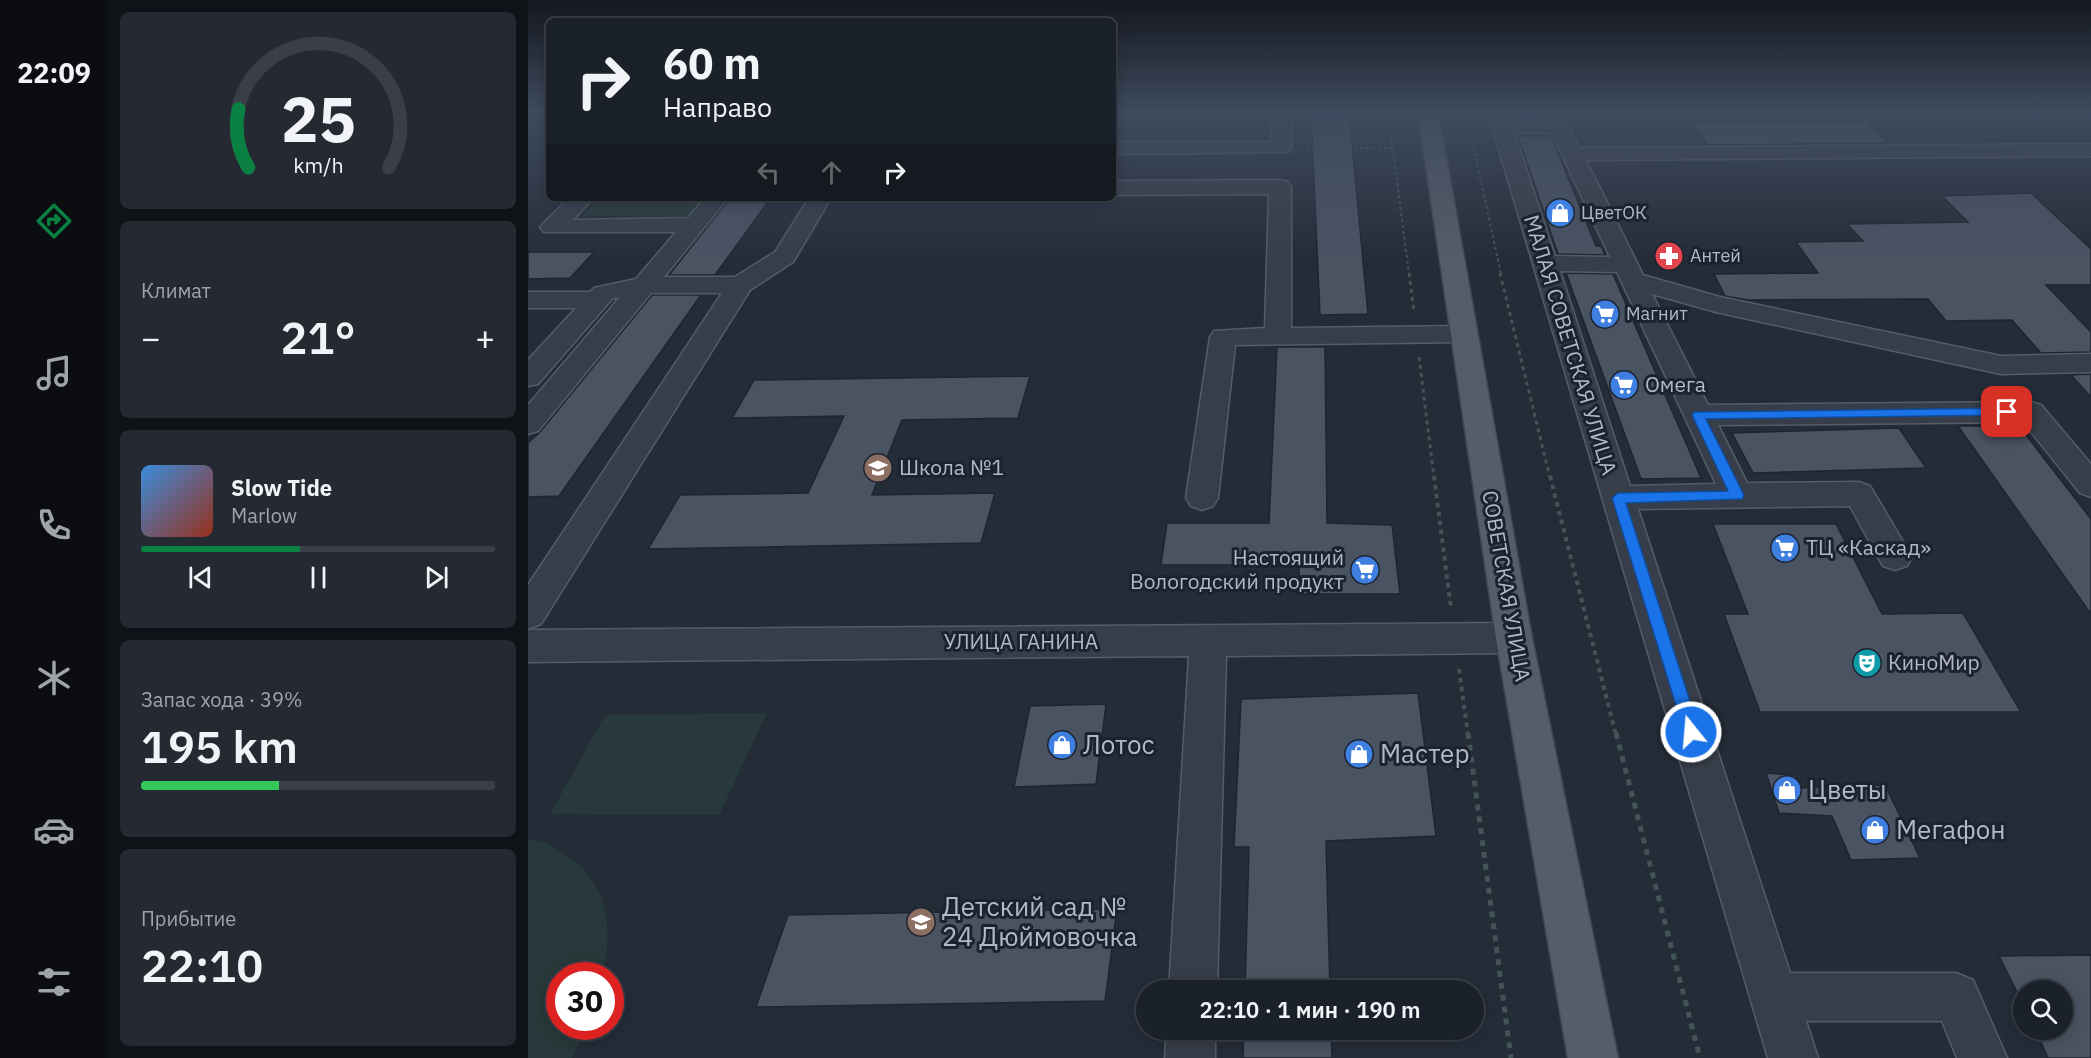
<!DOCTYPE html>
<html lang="ru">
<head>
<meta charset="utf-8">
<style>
  :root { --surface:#1b212a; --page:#242932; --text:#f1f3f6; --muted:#a0a3a8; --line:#393e47; --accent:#0b8043 }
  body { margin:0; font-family:"IBM Plex Sans",sans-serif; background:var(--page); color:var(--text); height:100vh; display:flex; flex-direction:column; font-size:22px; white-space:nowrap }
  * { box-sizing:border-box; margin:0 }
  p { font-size:20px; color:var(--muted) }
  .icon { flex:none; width:33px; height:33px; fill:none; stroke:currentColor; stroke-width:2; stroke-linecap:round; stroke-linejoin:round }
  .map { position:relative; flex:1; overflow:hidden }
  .side { display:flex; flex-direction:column; gap:12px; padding:12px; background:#0f1217; width:420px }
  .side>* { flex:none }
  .guide { position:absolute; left:18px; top:18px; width:570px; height:183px; border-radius:9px; box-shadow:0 3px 15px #0003,0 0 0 2px var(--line); background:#1b212a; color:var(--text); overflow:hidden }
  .buttons { position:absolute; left:1485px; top:980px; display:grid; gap:12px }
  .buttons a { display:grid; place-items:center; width:60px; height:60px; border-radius:50%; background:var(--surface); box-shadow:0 3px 15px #0003,0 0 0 2px var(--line); font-size:30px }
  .speed { position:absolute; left:18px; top:962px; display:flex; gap:12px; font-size:30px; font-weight:700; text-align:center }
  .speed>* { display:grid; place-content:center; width:78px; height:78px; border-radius:50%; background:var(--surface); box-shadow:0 3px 15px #0003,0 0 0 2px var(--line); line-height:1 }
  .speed .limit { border:9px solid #d22; background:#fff; color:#111 }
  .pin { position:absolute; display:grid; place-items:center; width:51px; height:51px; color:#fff; margin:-26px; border-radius:12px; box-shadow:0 3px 9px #0006 }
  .me { position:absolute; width:66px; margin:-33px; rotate:343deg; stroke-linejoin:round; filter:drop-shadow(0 0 4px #0008) }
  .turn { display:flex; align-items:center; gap:21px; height:126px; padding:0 18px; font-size:27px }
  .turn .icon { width:78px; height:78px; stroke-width:2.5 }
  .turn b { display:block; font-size:42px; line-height:51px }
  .lanes { display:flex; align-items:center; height:57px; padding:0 18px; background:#0003; justify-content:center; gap:30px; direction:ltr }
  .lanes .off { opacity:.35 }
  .big { font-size:45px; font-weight:600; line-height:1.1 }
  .side .widget { flex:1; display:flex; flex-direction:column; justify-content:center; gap:9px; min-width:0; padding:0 21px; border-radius:9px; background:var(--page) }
  .side .dial { align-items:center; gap:0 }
  .dial svg { height:156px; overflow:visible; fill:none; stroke:var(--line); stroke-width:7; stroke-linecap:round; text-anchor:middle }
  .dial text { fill:var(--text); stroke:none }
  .song { display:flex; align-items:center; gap:18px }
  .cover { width:72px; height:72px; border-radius:9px; background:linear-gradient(135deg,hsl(210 70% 55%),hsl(10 70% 35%)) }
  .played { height:6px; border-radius:3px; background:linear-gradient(90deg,var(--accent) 45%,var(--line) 45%) }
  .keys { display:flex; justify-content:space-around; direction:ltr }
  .heat { display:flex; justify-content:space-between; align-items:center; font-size:33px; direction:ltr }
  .charge { height:9px; border-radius:4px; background:linear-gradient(90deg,#34c759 39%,var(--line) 0) }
  .trip { position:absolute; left:608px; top:980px; width:348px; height:60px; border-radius:30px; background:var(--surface); box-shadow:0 3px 15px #0003,0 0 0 2px var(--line); font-weight:600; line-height:60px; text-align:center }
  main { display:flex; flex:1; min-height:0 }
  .menu { display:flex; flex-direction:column; width:108px; justify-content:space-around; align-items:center; background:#0b0d11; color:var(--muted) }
  .menu .icon { width:42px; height:42px }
  .menu .on { color:var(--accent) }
  .menu b { font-size:27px; color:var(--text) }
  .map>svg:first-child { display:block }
  .green { fill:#27393a }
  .building { fill:#4a5362; stroke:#1f2530; stroke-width:1.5 }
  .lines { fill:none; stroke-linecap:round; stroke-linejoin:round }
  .minor-casing { stroke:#555c67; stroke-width:3 }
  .major-casing { stroke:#414752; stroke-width:3 }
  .path-far3 { stroke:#435457; stroke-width:2; stroke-dasharray:3 3; stroke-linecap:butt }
  .path-far2 { stroke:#435457; stroke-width:3; stroke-dasharray:4 4; stroke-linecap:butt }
  .path-far1 { stroke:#435457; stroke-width:4; stroke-dasharray:4.5 4.5; stroke-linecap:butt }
  .path { stroke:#435457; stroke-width:5; stroke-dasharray:6 6; stroke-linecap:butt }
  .minor { fill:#373e49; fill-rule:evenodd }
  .major { fill:#555d69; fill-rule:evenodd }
  .route { fill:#1a73e8; stroke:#114b97; stroke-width:1.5 }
  .labels { text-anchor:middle; stroke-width:6; stroke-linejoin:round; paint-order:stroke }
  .far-poi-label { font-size:18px; fill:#b2b9c5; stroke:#1d232e; text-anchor:start }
  .street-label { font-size:21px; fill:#b2b9c5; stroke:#1d232e }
  .poi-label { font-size:21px; fill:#b2b9c5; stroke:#1d232e; text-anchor:start }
  .near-poi-label { font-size:26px; fill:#b2b9c5; stroke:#1d232e; text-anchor:start }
</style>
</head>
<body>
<main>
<nav class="menu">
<b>22:09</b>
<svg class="icon on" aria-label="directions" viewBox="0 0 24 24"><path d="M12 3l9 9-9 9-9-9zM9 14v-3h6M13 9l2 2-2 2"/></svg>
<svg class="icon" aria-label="music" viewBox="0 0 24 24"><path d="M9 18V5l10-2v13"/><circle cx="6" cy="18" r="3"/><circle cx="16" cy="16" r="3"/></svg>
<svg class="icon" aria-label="phone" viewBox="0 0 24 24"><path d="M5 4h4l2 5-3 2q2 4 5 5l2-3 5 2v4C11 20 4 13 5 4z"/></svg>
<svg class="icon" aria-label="climate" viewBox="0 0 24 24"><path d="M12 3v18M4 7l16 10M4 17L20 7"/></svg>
<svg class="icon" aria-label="car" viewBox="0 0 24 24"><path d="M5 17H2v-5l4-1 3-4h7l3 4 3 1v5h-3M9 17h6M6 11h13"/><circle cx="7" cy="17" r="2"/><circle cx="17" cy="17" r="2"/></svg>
<svg class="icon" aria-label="filters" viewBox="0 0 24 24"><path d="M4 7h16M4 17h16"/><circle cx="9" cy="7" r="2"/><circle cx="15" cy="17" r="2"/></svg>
</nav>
<section class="side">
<div class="widget dial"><svg viewBox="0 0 100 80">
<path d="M14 69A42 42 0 1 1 86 69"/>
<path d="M14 69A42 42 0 0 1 9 39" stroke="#0b8043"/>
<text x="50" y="56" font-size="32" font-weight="700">25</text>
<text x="50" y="72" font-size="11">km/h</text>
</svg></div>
<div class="widget"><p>Климат</p>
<div class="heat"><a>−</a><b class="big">21°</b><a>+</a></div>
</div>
<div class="widget">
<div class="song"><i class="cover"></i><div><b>Slow Tide</b><p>Marlow</p></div></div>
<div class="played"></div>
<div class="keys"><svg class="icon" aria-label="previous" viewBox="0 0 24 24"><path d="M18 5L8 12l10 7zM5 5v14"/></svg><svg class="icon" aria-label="pause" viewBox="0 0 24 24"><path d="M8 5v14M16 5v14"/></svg><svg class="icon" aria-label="next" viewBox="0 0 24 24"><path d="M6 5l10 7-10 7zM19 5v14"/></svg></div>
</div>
<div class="widget"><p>Запас хода · 39%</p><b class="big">195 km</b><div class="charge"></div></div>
<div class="widget"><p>Прибытие</p><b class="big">22:10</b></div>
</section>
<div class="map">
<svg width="1563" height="1058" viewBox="0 0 1563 1058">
  <rect width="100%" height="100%" fill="#242c38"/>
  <path class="green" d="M 71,198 L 180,198 L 166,216 L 54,216 Z
    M 239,713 L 191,815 L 22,814 L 77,715 Z
    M 0,839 C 14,840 31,849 42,858 C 83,889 84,928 75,975 L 32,975 L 32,1026 L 59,1026 L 44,1058 L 0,1058 Z"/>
  <path class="building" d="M 783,112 L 821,112 L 840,314 L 792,315 Z
    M 1165,122 L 1339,122 L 1359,143 L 1179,145 Z
    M 990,136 L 1023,136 L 1068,246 L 1073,246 L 1077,255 L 1030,254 Z
    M 1503,193 L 1563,249 L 1563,285 L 1518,285 L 1563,332 L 1563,352 L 1513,353 L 1484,320 L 1418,321 L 1400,299 L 1219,300 L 1197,296 L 1186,274 L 1290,273 L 1268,242 L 1335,241 L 1319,224 L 1440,222 L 1414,196 Z
    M 202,198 L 243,198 L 187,275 L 141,275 Z
    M 0,252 L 66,252 L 42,278 L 0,279 Z
    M 1038,273 L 1085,274 L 1173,478 L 1113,479 Z
    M 124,295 L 173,295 L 31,496 L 0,497 L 0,443 L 12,432 Z
    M 749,347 L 797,347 L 799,523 L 864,525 L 872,594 L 772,594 L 771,565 L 633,565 L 639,523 L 741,523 Z
    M 1563,374 L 1563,397 L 1543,375 Z
    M 502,376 L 490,418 L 374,420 L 344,495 L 467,493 L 453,543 L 120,549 L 152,495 L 280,493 L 316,416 L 204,418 L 226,380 Z
    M 1430,426 L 1491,426 L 1563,519 L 1563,614 Z
    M 1371,428 L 1398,468 L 1225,473 L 1204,433 Z
    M 1185,524 L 1308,524 L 1354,614 L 1435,613 L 1493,712 L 1232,712 L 1196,614 L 1220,614 Z
    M 890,693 L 908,836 L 798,841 L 802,990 L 717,990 L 721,847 L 706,847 L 713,699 Z
    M 578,704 L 568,784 L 486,787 L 502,706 Z
    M 1238,773 L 1267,775 L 1272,788 L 1357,785 L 1392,858 L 1323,860 L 1304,816 L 1251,813 Z
    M 589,909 L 577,1001 L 228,1007 L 260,915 Z
    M 1563,955 L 1563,1058 L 1520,1058 L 1507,1029 L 1534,1029 L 1534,990 L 1496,990 L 1496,1006 L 1471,956 Z
    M 716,1029 L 803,1029 L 804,1058 L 715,1058 Z"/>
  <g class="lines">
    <g class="minor-casing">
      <path id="minor" d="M 744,112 L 764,112 L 763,148 L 760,152 L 585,154 L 585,142 L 743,142 Z
        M 960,112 L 980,112 L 982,120 L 1038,123 L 1051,148 L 1563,144 L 1563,156 L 1058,160 L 1115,275 L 1192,297 L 1473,356 L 1563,354 L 1563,372 L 1473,374 L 1188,312 L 1124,294 L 1180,405 L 1503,402 L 1513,405 L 1563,464 L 1563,497 L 1552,493 L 1495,422 L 1190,425 L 1219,483 L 1331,482 L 1342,486 L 1384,557 L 1379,566 L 1367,570 L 1355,566 L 1322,506 L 1110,509 L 1262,973 L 1428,973 L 1445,980 L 1479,1058 L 1429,1058 L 1414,1021 L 1278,1021 L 1290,1058 L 1240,1058 ZM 986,132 L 1024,133 L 1082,257 L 1027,256 ZM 1032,271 L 1089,272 L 1188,484 L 1102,486 Z
        M 752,180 L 760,182 L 763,187 L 763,328 L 936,326 L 945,328 L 949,334 L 945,340 L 936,342 L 707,345 L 690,498 L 685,506 L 674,510 L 663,506 L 658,498 L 682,337 L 686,331 L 737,328 L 741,194 L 585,195 L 585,181 Z
        M 41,198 L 65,198 L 45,220 L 160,218 L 177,198 L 200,198 L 136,277 L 207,277 L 247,252 L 281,198 L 303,198 L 265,262 L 222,290 L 13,624 L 0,629 L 0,585 L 194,293 L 123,293 L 10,431 L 0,434 L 0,405 L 92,297 L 84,299 L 10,384 L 0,386 L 0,360 L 48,308 L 0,308 L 0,292 L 62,292 L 66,288 L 108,279 L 148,232 L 16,232 L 12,227 Z
        M 986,623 L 999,627 L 1004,638 L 999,649 L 986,653 L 698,656 L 689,990 L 641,990 L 661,656 L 0,662 L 0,630 Z
        M 639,1029 L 687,1029 L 687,1058 L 637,1058 Z"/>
    </g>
    <g class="major-casing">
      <path id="major" d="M 890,112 L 910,112 L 1004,638 L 1090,1058 L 1040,1058 L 968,638 Z"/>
    </g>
    <path class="path-far3" d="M 860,112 L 881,274
      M 938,112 L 973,274
      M 778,148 L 865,148"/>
    <path class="path-far2" d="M 881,273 L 886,311
      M 972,273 L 1022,478
      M 891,357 L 906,478"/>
    <path class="path-far1" d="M 906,476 L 923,608
      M 1022,476 L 1088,735
      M 931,669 L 940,735"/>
    <path class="path" d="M 940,733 L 983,1058
      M 1088,733 L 1172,1058"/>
    <use href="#minor" class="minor"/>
    <use href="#major" class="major"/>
  </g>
  <linearGradient id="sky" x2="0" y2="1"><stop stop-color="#14181f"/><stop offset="0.43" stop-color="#3f4b5e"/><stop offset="1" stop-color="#3f4b5e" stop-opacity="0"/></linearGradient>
  <rect width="1563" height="260" fill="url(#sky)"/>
  <path class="route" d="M 1479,408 L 1486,412 L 1484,415 L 1178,419 L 1216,495 L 1214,499 L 1098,503 L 1172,732 L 1169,738 L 1163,740 L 1158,738 L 1084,498 L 1090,493 L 1200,491 L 1164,415 L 1166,412 Z"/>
  <defs>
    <g id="shop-disc" transform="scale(1.5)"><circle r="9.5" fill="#3f7fe0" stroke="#1d232e"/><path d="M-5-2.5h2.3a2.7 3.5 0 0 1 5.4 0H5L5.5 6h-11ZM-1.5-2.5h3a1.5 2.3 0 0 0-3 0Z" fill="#fff"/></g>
    <g id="pharmacy-disc" transform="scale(1.5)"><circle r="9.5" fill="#e0444e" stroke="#1d232e"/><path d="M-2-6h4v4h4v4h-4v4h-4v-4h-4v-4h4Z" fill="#fff"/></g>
    <g id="supermarket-disc" transform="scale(1.5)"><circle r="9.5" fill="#3f7fe0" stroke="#1d232e"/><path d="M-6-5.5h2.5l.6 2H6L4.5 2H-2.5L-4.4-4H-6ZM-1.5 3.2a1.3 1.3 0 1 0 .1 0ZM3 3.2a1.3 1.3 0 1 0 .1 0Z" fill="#fff"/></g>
    <g id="school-disc" transform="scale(1.5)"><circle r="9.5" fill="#8d6e63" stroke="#1d232e"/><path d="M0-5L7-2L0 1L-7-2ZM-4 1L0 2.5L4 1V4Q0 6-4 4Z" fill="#fff"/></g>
    <g id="theatre-disc" transform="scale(1.5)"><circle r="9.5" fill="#0f9aa8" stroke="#1d232e"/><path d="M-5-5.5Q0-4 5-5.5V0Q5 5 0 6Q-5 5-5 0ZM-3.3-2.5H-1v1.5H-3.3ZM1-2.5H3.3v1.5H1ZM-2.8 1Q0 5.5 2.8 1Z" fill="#fff"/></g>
  </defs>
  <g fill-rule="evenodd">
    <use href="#shop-disc" x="1032" y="213"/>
    <use href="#pharmacy-disc" x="1141" y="256"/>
    <use href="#supermarket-disc" x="1077" y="314"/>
    <use href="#supermarket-disc" x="1096" y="385"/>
    <use href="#school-disc" x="350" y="468"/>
    <use href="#supermarket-disc" x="1257" y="548"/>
    <use href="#supermarket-disc" x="837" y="570"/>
    <use href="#theatre-disc" x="1339" y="663"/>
    <use href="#shop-disc" x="534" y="745"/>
    <use href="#shop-disc" x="831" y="754"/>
    <use href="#shop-disc" x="1259" y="790"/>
    <use href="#shop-disc" x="1347" y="830"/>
    <use href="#school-disc" x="393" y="922"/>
  </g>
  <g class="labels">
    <g class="far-poi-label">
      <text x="1053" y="219">ЦветОК</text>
      <text x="1162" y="262">Антей</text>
      <text x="1098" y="320">Магнит</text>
    </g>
    <g class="street-label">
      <text transform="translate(1042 345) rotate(73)" y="7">МАЛАЯ СОВЕТСКАЯ УЛИЦА</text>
      <text transform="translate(978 586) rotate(80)" y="7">СОВЕТСКАЯ УЛИЦА</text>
      <text x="493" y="649">УЛИЦА ГАНИНА</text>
    </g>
    <g class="poi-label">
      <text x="1117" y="392">Омега</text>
      <text x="371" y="475">Школа №1</text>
      <text x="1278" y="555">ТЦ «Каскад»</text>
      <text x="816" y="565" text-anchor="end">Настоящий<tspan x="816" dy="24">Вологодский продукт</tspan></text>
      <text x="1360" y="670">КиноМир</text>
    </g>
    <g class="near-poi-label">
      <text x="555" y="754">Лотос</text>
      <text x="852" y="763">Мастер</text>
      <text x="1280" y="799">Цветы</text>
      <text x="1368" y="839">Мегафон</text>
      <text x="414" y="916">Детский сад №<tspan x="414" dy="30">24 Дюймовочка</tspan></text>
    </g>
  </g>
</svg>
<div class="buttons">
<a><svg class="icon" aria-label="search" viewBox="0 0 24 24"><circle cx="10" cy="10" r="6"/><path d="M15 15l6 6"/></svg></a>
</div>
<div class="speed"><div class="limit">30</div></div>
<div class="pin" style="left:1479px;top:412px;background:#d93025"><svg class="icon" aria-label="arrive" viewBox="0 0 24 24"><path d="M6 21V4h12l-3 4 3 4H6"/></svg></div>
<svg class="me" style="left:1163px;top:732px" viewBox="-20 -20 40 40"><circle r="17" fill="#1a73e8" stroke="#fff" stroke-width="3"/><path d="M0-11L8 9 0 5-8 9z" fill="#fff"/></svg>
<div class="trip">22:10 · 1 мин · 190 m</div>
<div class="guide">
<div class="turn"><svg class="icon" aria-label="right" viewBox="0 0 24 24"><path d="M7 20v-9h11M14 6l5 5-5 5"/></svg><div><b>60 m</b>Направо</div></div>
<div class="lanes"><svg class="icon off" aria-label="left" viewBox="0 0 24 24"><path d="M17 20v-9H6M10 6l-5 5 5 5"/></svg><svg class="icon off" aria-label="ahead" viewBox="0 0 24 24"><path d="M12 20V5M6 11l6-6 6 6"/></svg><svg class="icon" aria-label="right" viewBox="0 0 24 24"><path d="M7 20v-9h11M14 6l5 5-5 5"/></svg></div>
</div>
</div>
</main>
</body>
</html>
